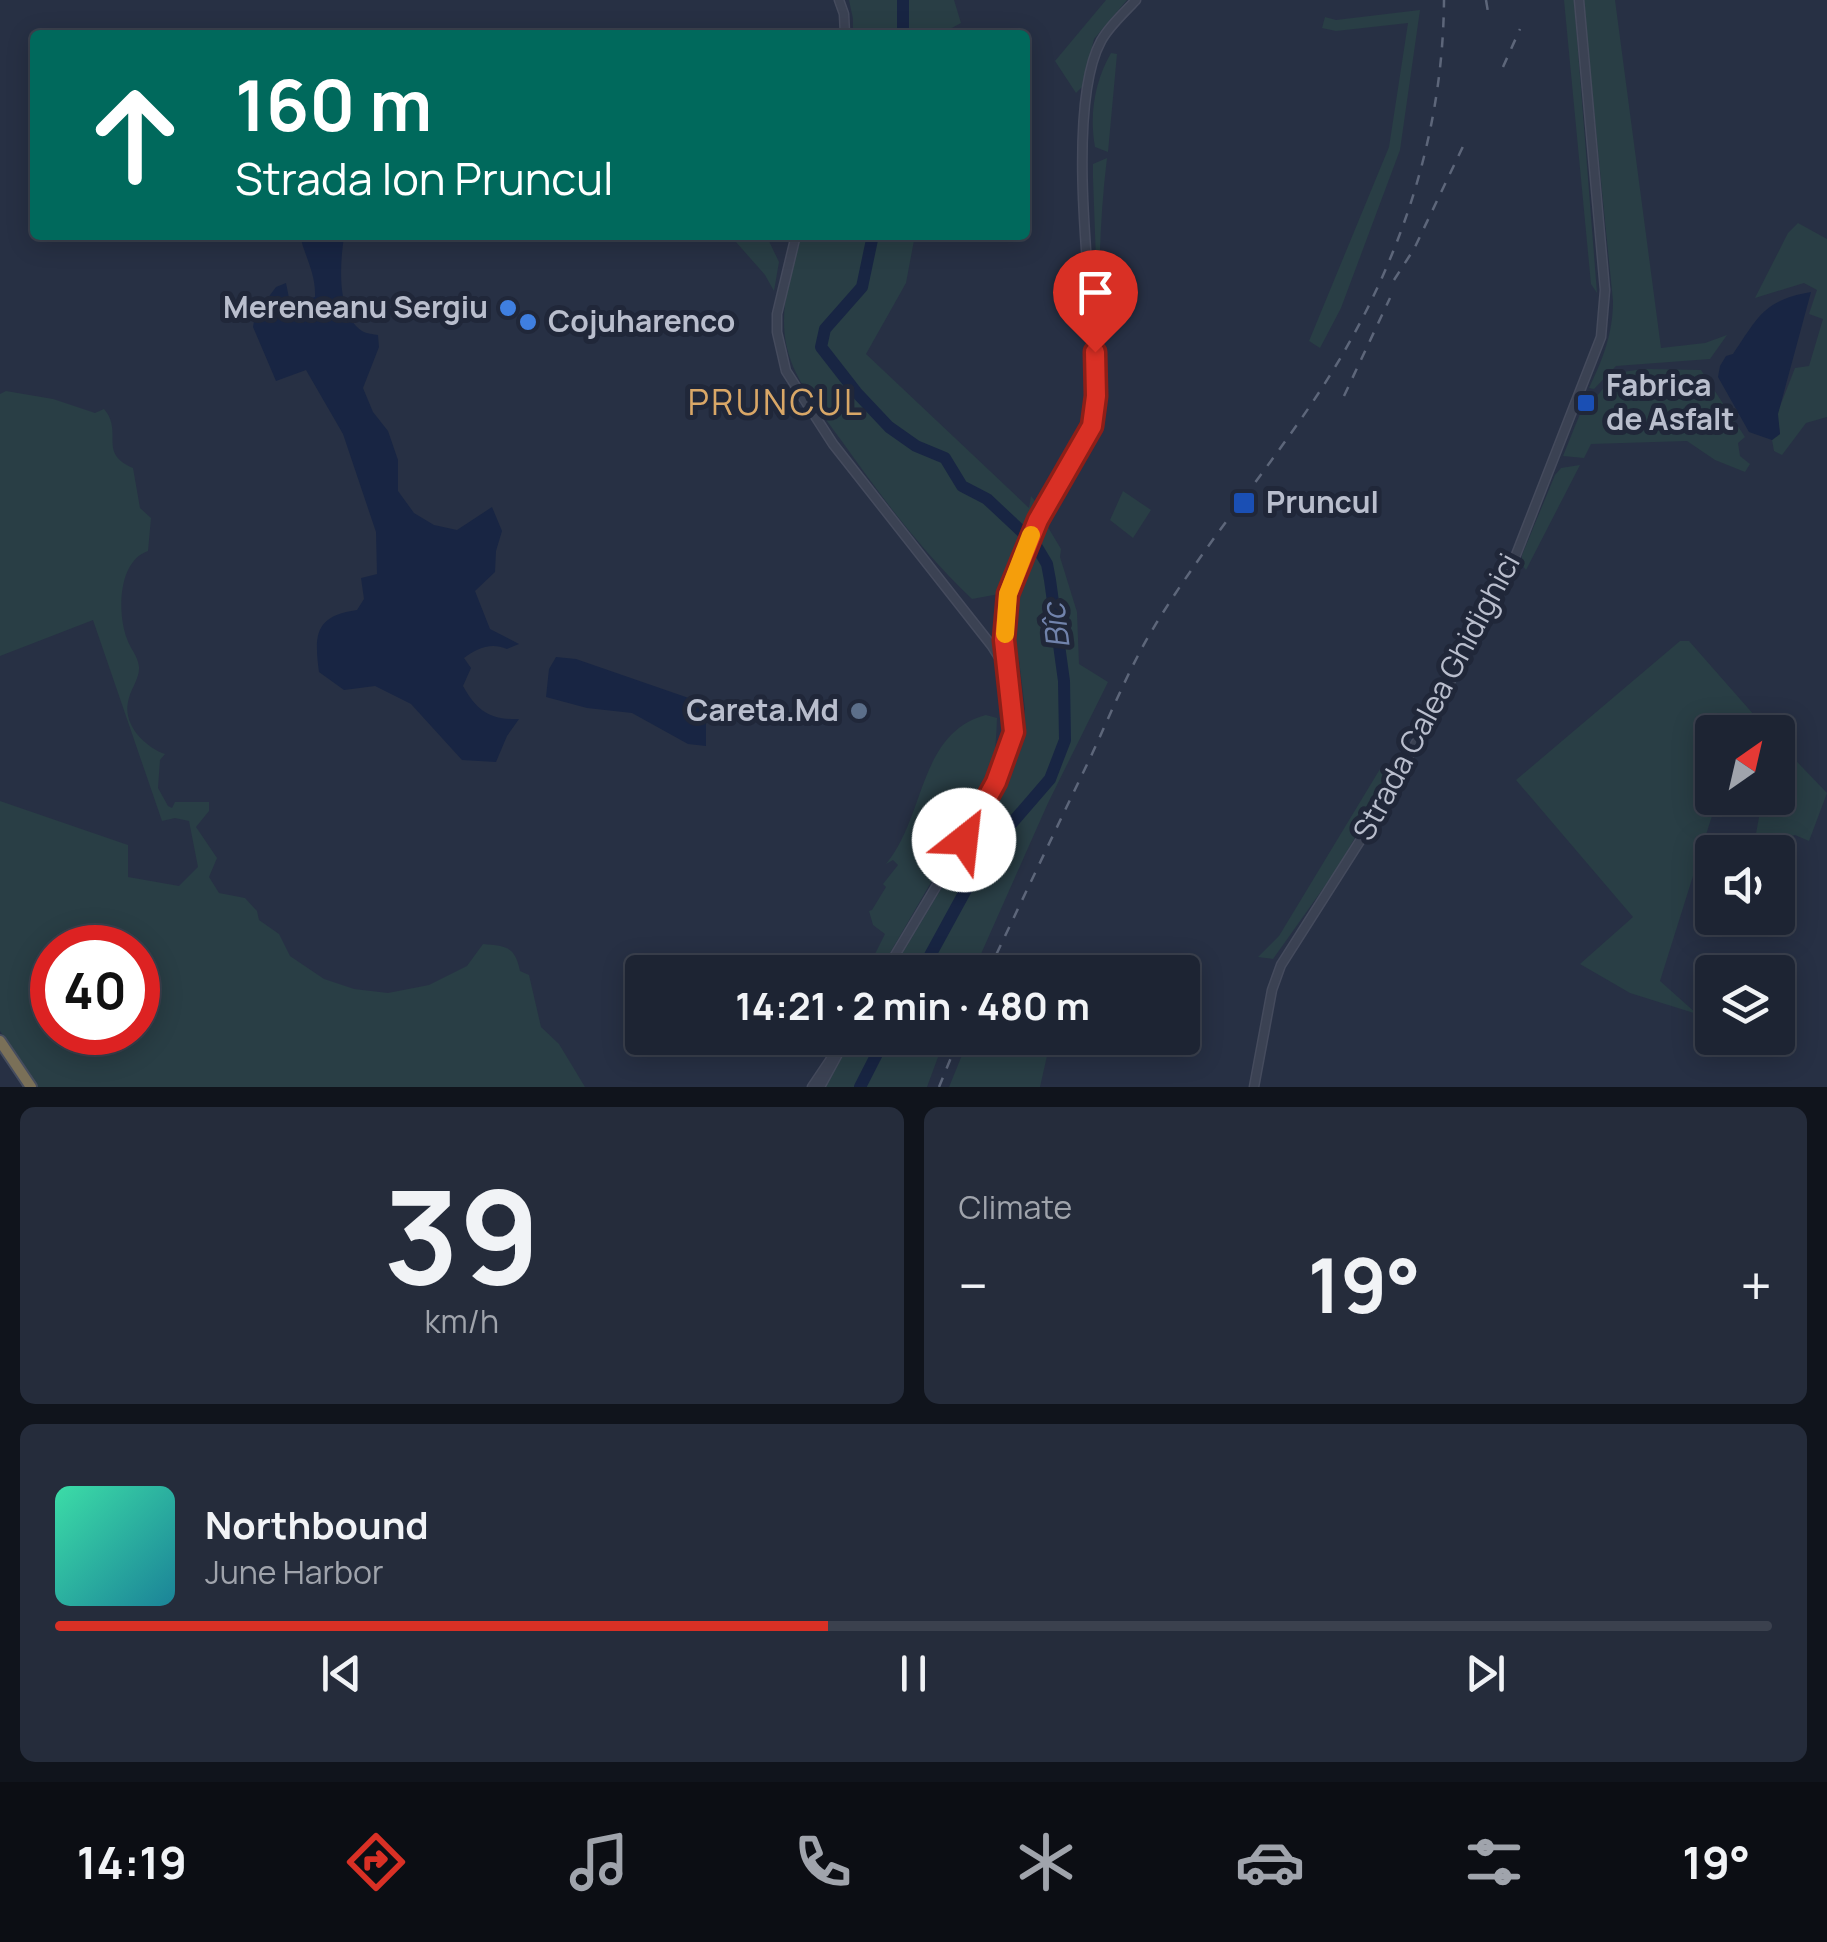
<!DOCTYPE html>
<html lang="en">
<head>
<meta charset="utf-8">
<style>
  :root { --surface:#1d2433; --page:#252c3b; --text:#f1f3f6; --muted:#a0a4ac; --line:#3b414e; --accent:#d93025 }
  body { margin:0; font-family:Manrope,sans-serif; background:var(--page); color:var(--text); height:100vh; display:flex; flex-direction:column; font-size:38px; white-space:nowrap }
  * { box-sizing:border-box; margin:0 }
  p { font-size:32px; color:var(--muted) }
  .icon { flex:none; width:55px; height:55px; fill:none; stroke:currentColor; stroke-width:2; stroke-linecap:round; stroke-linejoin:round }
  .map { position:relative; height:1087px; overflow:hidden }
  .sheet { display:flex; flex-direction:column; gap:20px; padding:20px; background:#10141c; flex:1 }
  .sheet>* { flex:none }
  .banner { position:absolute; left:30px; top:30px; width:1000px; height:210px; border-radius:10px; box-shadow:0 5px 25px #0003,0 0 0 2px var(--line); background:#00695c; color:#fff; overflow:hidden }
  .needle { width:65px; rotate:34deg }
  .tools { position:absolute; left:1695px; top:715px; display:grid; gap:20px }
  .tools a { display:grid; place-items:center; width:100px; height:100px; border-radius:10px; background:var(--surface); box-shadow:0 5px 25px #0003,0 0 0 2px var(--line); font-size:50px }
  .speed { position:absolute; left:30px; top:925px; display:flex; gap:20px; font-size:50px; font-weight:700; text-align:center }
  .speed>* { display:grid; place-content:center; width:130px; height:130px; border-radius:50%; background:var(--surface); box-shadow:0 5px 25px #0003,0 0 0 2px var(--line); line-height:1 }
  .speed .limit { border:15px solid #d22; background:#fff; color:#111 }
  .pin { position:absolute; display:grid; place-items:center; width:85px; height:85px; color:#fff; margin:-102px -42px; border-radius:50% 50% 50% 0; rotate:-45deg; box-shadow:0 0 10px #0007 }
  .pin .icon { rotate:45deg }
  .me { position:absolute; width:110px; margin:-55px; rotate:29deg; stroke-linejoin:round; filter:drop-shadow(0 0 8px #0008) }
  .turn { display:flex; align-items:center; gap:35px; height:210px; padding:0 40px; font-size:45px }
  .turn .icon { width:130px; height:130px; stroke-width:2.5 }
  .turn b { display:block; font-size:70px; line-height:85px }
  .big { font-size:75px; font-weight:700; line-height:1.1 }
  .sheet .tile { flex:1; display:flex; flex-direction:column; justify-content:center; gap:15px; min-width:0; padding:0 35px; border-radius:15px; background:var(--page) }
  .sheet .dial { align-items:center; gap:0 }
  .dial b { font-size:130px; line-height:1 }
  .song { display:flex; align-items:center; gap:30px }
  .cover { width:120px; height:120px; border-radius:15px; background:linear-gradient(135deg,hsl(160 70% 55%),hsl(190 70% 35%)) }
  .played { height:10px; border-radius:5px; background:linear-gradient(90deg,var(--accent) 45%,var(--line) 45%) }
  .keys { display:flex; justify-content:space-around; direction:ltr }
  .heat { display:flex; justify-content:space-between; align-items:center; font-size:55px; direction:ltr }
  .sheet .tiles { flex:1; display:grid; gap:20px; grid-template-columns:1fr 1fr }
  .tile:last-child { grid-column:span 2 }
  .trip { position:absolute; left:625px; top:955px; width:575px; height:100px; border-radius:10px; background:var(--surface); box-shadow:0 5px 25px #0003,0 0 0 2px var(--line); font-weight:700; line-height:100px; text-align:center }
  .menu { display:flex; height:160px; justify-content:space-around; align-items:center; background:#0c0e14; color:var(--muted) }
  .menu .icon { width:70px; height:70px }
  .menu .on { color:var(--accent) }
  .menu b { font-size:45px; color:var(--text) }
  .map>svg:first-child { display:block }
  .green { fill:#293e45; fill-rule:evenodd }
  .water { fill:#182543 }
  .lines { fill:none; stroke-linecap:round; stroke-linejoin:round }
  .river { stroke:#182543; stroke-width:12 }
  .minor-casing { stroke:#454b5d; stroke-width:11 }
  .highway-casing { stroke:#464d5e; stroke-width:14 }
  .minor { stroke:#3b4253; stroke-width:8 }
  .highway { stroke:#7a7058; stroke-width:10 }
  .rail { stroke:#5d667a; stroke-width:2.5; stroke-dasharray:10 10; stroke-linecap:butt }
  .route-casing { stroke:#8d1f18; stroke-width:25 }
  .route { stroke:#d93025; stroke-width:18 }
  .slow { stroke:#f59e0b; stroke-width:18 }
  .shop-dot { fill:#3f7fe0; stroke:#202739; stroke-width:4 }
  .transit-dot { fill:#1a4fb4; stroke:#202739; stroke-width:4 }
  .service-dot { fill:#5c6f8a; stroke:#202739; stroke-width:4 }
  .labels { text-anchor:middle; stroke-width:10; stroke-linejoin:round; paint-order:stroke }
  .poi-label { font-size:30px; font-weight:bold; fill:#b9becd; stroke:#202739; text-anchor:start }
  .street-label { font-size:30px; fill:#b9becd; stroke:#202739 }
  .water-label { font-size:32px; font-style:italic; fill:#7183ac; stroke:#202739 }
  .quarter-label { font-size:35px; letter-spacing:2.5px; fill:#d9a767; stroke:#202739 }
</style>
</head>
<body>
<div class="map">
<svg width="1827" height="1087" viewBox="0 0 1827 1087">
  <rect width="100%" height="100%" fill="#273044"/>
  <path class="green" d="M 849,0 L 954,0 L 961,23 L 950,29 L 948,35 L 853,35 L 853,19 Z
    M 1106,0 L 1127,0 L 1094,39 L 1082,87 L 1076,93 L 1055,61 Z
    M 1564,0 L 1574,0 L 1597,293 L 1591,284 Z
    M 1583,0 L 1615,0 L 1661,348 L 1705,343 L 1727,335 L 1710,359 L 1616,366 L 1594,389 L 1589,388 C 1603,359 1613,333 1613,301 Z
    M 1420,10 L 1400,150 L 1341,308 L 1320,348 L 1309,341 L 1389,147 L 1408,23 L 1336,31 L 1322,28 L 1325,17 L 1336,20 Z
    M 1111,53 L 1117,54 L 1108,152 L 1095,147 C 1089,114 1095,81 1111,53 Z
    M 1107,158 C 1101,207 1099,257 1099,307 C 1099,363 1114,408 1082,458 L 1097,423 L 1101,398 L 1093,178 L 1093,164 Z
    M 1798,223 L 1827,239 L 1827,417 L 1806,423 L 1782,455 L 1774,451 L 1772,440 L 1780,434 L 1777,414 L 1795,368 L 1809,366 L 1823,319 L 1809,314 L 1817,290 L 1804,283 L 1755,298 L 1788,233 Z
    M 736,235 L 766,235 L 779,262 L 774,291 L 765,275 L 736,242 L 739,240 Z
    M 802,235 L 915,235 L 906,283 L 866,354 L 1029,508 L 1031,496 L 1040,507 C 1026,536 1009,563 999,594 L 972,599 C 919,548 884,500 841,440 C 821,412 795,382 787,348 C 778,310 791,271 802,235 Z
    M 1643,369 L 1701,370 L 1745,437 L 1738,443 L 1740,456 L 1750,464 L 1745,472 L 1715,460 L 1687,441 L 1591,444 L 1584,458 L 1563,456 L 1586,399 L 1596,397 L 1616,373 Z
    M 6,391 L 53,399 L 95,413 L 104,409 C 124,432 97,453 133,468 L 140,508 L 151,518 L 148,551 C 118,561 117,613 127,639 C 130,648 138,656 139,667 C 140,678 130,690 128,702 C 123,725 145,747 165,754 L 160,760 L 158,788 L 168,806 L 172,808 L 175,802 L 209,802 L 209,811 L 196,827 L 217,858 L 209,877 L 219,893 L 245,898 L 257,911 L 259,920 L 279,934 L 290,956 L 324,979 L 354,989 L 388,993 L 429,985 L 467,966 L 483,944 C 506,946 515,946 520,971 L 529,975 L 541,1027 L 559,1044 L 585,1087 L 37,1087 L 0,1031 L 0,801 L 128,845 L 128,877 L 179,886 L 198,867 L 189,821 L 175,818 L 162,821 L 93,620 L 0,656 L 0,394 ZM 52,948 L 138,948 L 138,1032 L 52,1032 Z
    M 1580,465 L 1526,570 L 1522,565 L 1522,555 L 1555,475 L 1561,468 Z
    M 1123,491 L 1151,510 L 1133,538 L 1110,520 Z
    M 1046,524 L 1061,549 L 1060,557 L 1077,612 L 1079,664 L 1108,682 L 1048,803 L 973,972 L 891,972 L 973,836 L 1016,757 L 1023,736 L 1025,709 L 1019,660 L 1013,643 L 1014,619 L 1020,582 Z
    M 1680,641 L 1689,641 L 1769,732 L 1712,732 L 1712,798 L 1778,798 L 1778,742 L 1827,793 L 1809,841 L 1795,835 L 1754,845 L 1759,817 L 1716,803 L 1660,981 L 1697,1014 L 1630,993 L 1580,964 L 1633,917 L 1516,780 Z
    M 986,715 L 997,718 C 996,744 995,765 985,789 L 879,972 L 866,972 L 885,934 L 873,925 L 869,911 L 872,910 L 886,887 L 883,884 L 898,865 L 893,860 L 886,864 C 926,816 918,733 986,715 Z
    M 1380,769 L 1393,771 L 1337,869 L 1273,959 L 1258,957 L 1279,936 Z
    M 852,1038 L 945,1038 L 927,1087 L 822,1087 Z
    M 969,1038 L 1051,1038 L 1040,1087 L 949,1087 Z"/>
  <path class="water" d="M 300,235 L 344,237 C 340,263 336,314 362,331 C 367,334 373,334 378,335 L 379,347 L 363,388 L 373,412 L 388,431 L 398,460 L 398,491 L 414,513 L 434,525 L 457,530 L 492,507 L 502,531 L 496,551 L 495,572 L 475,591 L 490,629 L 519,644 L 507,649 C 491,642 477,648 464,658 L 471,668 L 463,686 C 477,711 490,720 519,719 L 507,736 L 496,762 L 462,760 L 411,704 L 375,686 L 344,690 L 319,672 C 314,634 315,616 357,610 L 364,599 L 361,578 L 377,574 L 376,532 L 343,434 L 306,370 L 276,381 L 253,327 L 255,315 L 276,287 L 286,283 L 290,303 L 315,297 C 316,273 305,258 300,235 Z
    M 1811,292 L 1778,414 L 1780,434 L 1772,440 L 1749,432 L 1718,377 L 1720,366 L 1726,356 L 1733,354 C 1758,317 1764,300 1811,292 Z
    M 556,657 L 576,659 L 706,704 L 706,746 L 688,744 L 632,713 L 587,708 L 546,697 L 549,669 Z"/>
  <g class="lines">
    <path class="river" d="M 903,0 L 903,35
      M 873,235 L 862,287 L 825,329 L 821,347 L 856,392 L 889,427 L 916,446 L 945,458 L 962,486 L 987,499 L 1035,544 L 1047,564 L 1050,580 L 1064,681 L 1065,740 L 1050,779 L 986,853 L 921,972
      M 860,1087 L 885,1038"/>
    <g class="minor-casing">
      <path id="minor" d="M 839,0 L 844,14 L 845,35
        M 796,235 L 777,314 L 777,332 L 786,371 L 833,444 L 992,646 L 1009,673 L 1012,686 L 1014,732 L 1008,752 L 964,840 L 885,972
        M 1008,669 C 1001,614 1013,568 1039,519 C 1067,467 1096,440 1097,377 C 1091,298 1065,107 1101,41 C 1109,26 1124,13 1136,0
        M 812,1087 L 845,1038
        M 820,1087 L 839,1052
        M 1254,1087 L 1272,990 L 1281,965 L 1372,822 L 1505,583 L 1601,337 L 1605,290 L 1579,0"/>
    </g>
    <g class="highway-casing">
      <path id="highway" d="M 0,1041 L 31,1087"/>
    </g>
    <use href="#minor" class="minor"/>
    <use href="#highway" class="highway"/>
    <path class="rail" d="M 1486,0 L 1488,12
      M 1503,67 L 1520,29
      M 1394,280 L 1414,249 L 1467,138
      M 1344,396 L 1390,298
      M 988,972 C 1022,900 1057,827 1092,754 C 1111,713 1128,671 1151,632 C 1199,552 1260,480 1312,403 C 1393,283 1443,146 1444,0
      M 939,1087 L 959,1038"/>
  </g>
  <g class="lines">
    <g class="route-casing">
      <path id="route" d="M 964,840 L 996,782 L 1014,732 L 1004,640 L 1008,594 L 1038,520 L 1092,426 L 1096,396 L 1095,352"/>
    </g>
    <use href="#route" class="route"/>
    <path class="slow" d="M 1005,634 L 1008,594 L 1031,535"/>
  </g>
  <g class="shop-dot">
    <circle cx="508" cy="308" r="10"/>
    <circle cx="528" cy="322" r="10"/>
  </g>
  <g class="transit-dot">
    <rect x="1576" y="393" width="20" height="20" rx="5"/>
    <rect x="1232" y="491" width="24" height="24" rx="5"/>
  </g>
  <circle class="service-dot" cx="859" cy="711" r="10"/>
  <g class="labels">
    <g class="poi-label">
      <text x="488" y="318" text-anchor="end">Mereneanu Sergiu</text>
      <text x="548" y="332">Cojuharenco</text>
      <text x="1606" y="396">Fabrica<tspan x="1606" dy="34">de Asfalt</tspan></text>
      <text x="1266" y="513">Pruncul</text>
      <text x="839" y="721" text-anchor="end">Careta.Md</text>
    </g>
    <g class="street-label">
      <text transform="translate(1437 697) rotate(-62)" y="10">Strada Calea Ghidighici</text>
    </g>
    <g class="water-label">
      <text transform="translate(1056 626) rotate(-97)" y="11">Bîc</text>
    </g>
    <g class="quarter-label">
      <text x="776" y="415">PRUNCUL</text>
    </g>
  </g>
</svg>
<div class="tools">
<a><svg class="needle" viewBox="-14 -14 28 28"><path d="M0-13l5 13h-10z" fill="#e53935"/><path d="M0 13l5-13h-10z" fill="#a0a4ac"/></svg></a>
<a><svg class="icon" aria-label="sound" viewBox="0 0 24 24"><path d="M4 9h4l5-4v14l-5-4H4zM17 9q2 3 0 6"/></svg></a>
<a><svg class="icon" aria-label="layers" viewBox="0 0 24 24"><path d="M12 4l9 5-9 5-9-5zM3 14l9 5 9-5"/></svg></a>
</div>
<div class="speed"><div class="limit">40</div></div>
<div class="pin" style="left:1095px;top:352px;background:#d93025"><svg class="icon" aria-label="arrive" viewBox="0 0 24 24"><path d="M6 21V4h12l-3 4 3 4H6"/></svg></div>
<svg class="me" style="left:964px;top:840px" viewBox="-20 -20 40 40"><circle r="19" fill="#fff"/><path d="M0-13L10 11 0 6-10 11z" fill="#d93025"/></svg>
<div class="trip">14:21 · 2 min · 480 m</div>
<div class="banner">
<div class="turn"><svg class="icon" aria-label="ahead" viewBox="0 0 24 24"><path d="M12 20V5M6 11l6-6 6 6"/></svg><div><b>160 m</b>Strada Ion Pruncul</div></div>
</div>
</div>
<section class="sheet">
<div class="tiles">
<div class="tile dial"><b>39</b><p>km/h</p></div>
<div class="tile"><p>Climate</p>
<div class="heat"><a>−</a><b class="big">19°</b><a>+</a></div>
</div>
<div class="tile">
<div class="song"><i class="cover"></i><div><b>Northbound</b><p>June Harbor</p></div></div>
<div class="played"></div>
<div class="keys"><svg class="icon" aria-label="previous" viewBox="0 0 24 24"><path d="M18 5L8 12l10 7zM5 5v14"/></svg><svg class="icon" aria-label="pause" viewBox="0 0 24 24"><path d="M8 5v14M16 5v14"/></svg><svg class="icon" aria-label="next" viewBox="0 0 24 24"><path d="M6 5l10 7-10 7zM19 5v14"/></svg></div>
</div>
</div>
</section>
<nav class="menu">
<b>14:19</b>
<svg class="icon on" aria-label="directions" viewBox="0 0 24 24"><path d="M12 3l9 9-9 9-9-9zM9 14v-3h6M13 9l2 2-2 2"/></svg>
<svg class="icon" aria-label="music" viewBox="0 0 24 24"><path d="M9 18V5l10-2v13"/><circle cx="6" cy="18" r="3"/><circle cx="16" cy="16" r="3"/></svg>
<svg class="icon" aria-label="phone" viewBox="0 0 24 24"><path d="M5 4h4l2 5-3 2q2 4 5 5l2-3 5 2v4C11 20 4 13 5 4z"/></svg>
<svg class="icon" aria-label="climate" viewBox="0 0 24 24"><path d="M12 3v18M4 7l16 10M4 17L20 7"/></svg>
<svg class="icon" aria-label="car" viewBox="0 0 24 24"><path d="M5 17H2v-5l4-1 3-4h7l3 4 3 1v5h-3M9 17h6M6 11h13"/><circle cx="7" cy="17" r="2"/><circle cx="17" cy="17" r="2"/></svg>
<svg class="icon" aria-label="filters" viewBox="0 0 24 24"><path d="M4 7h16M4 17h16"/><circle cx="9" cy="7" r="2"/><circle cx="15" cy="17" r="2"/></svg>
<b>19°</b>
</nav>
</body>
</html>
